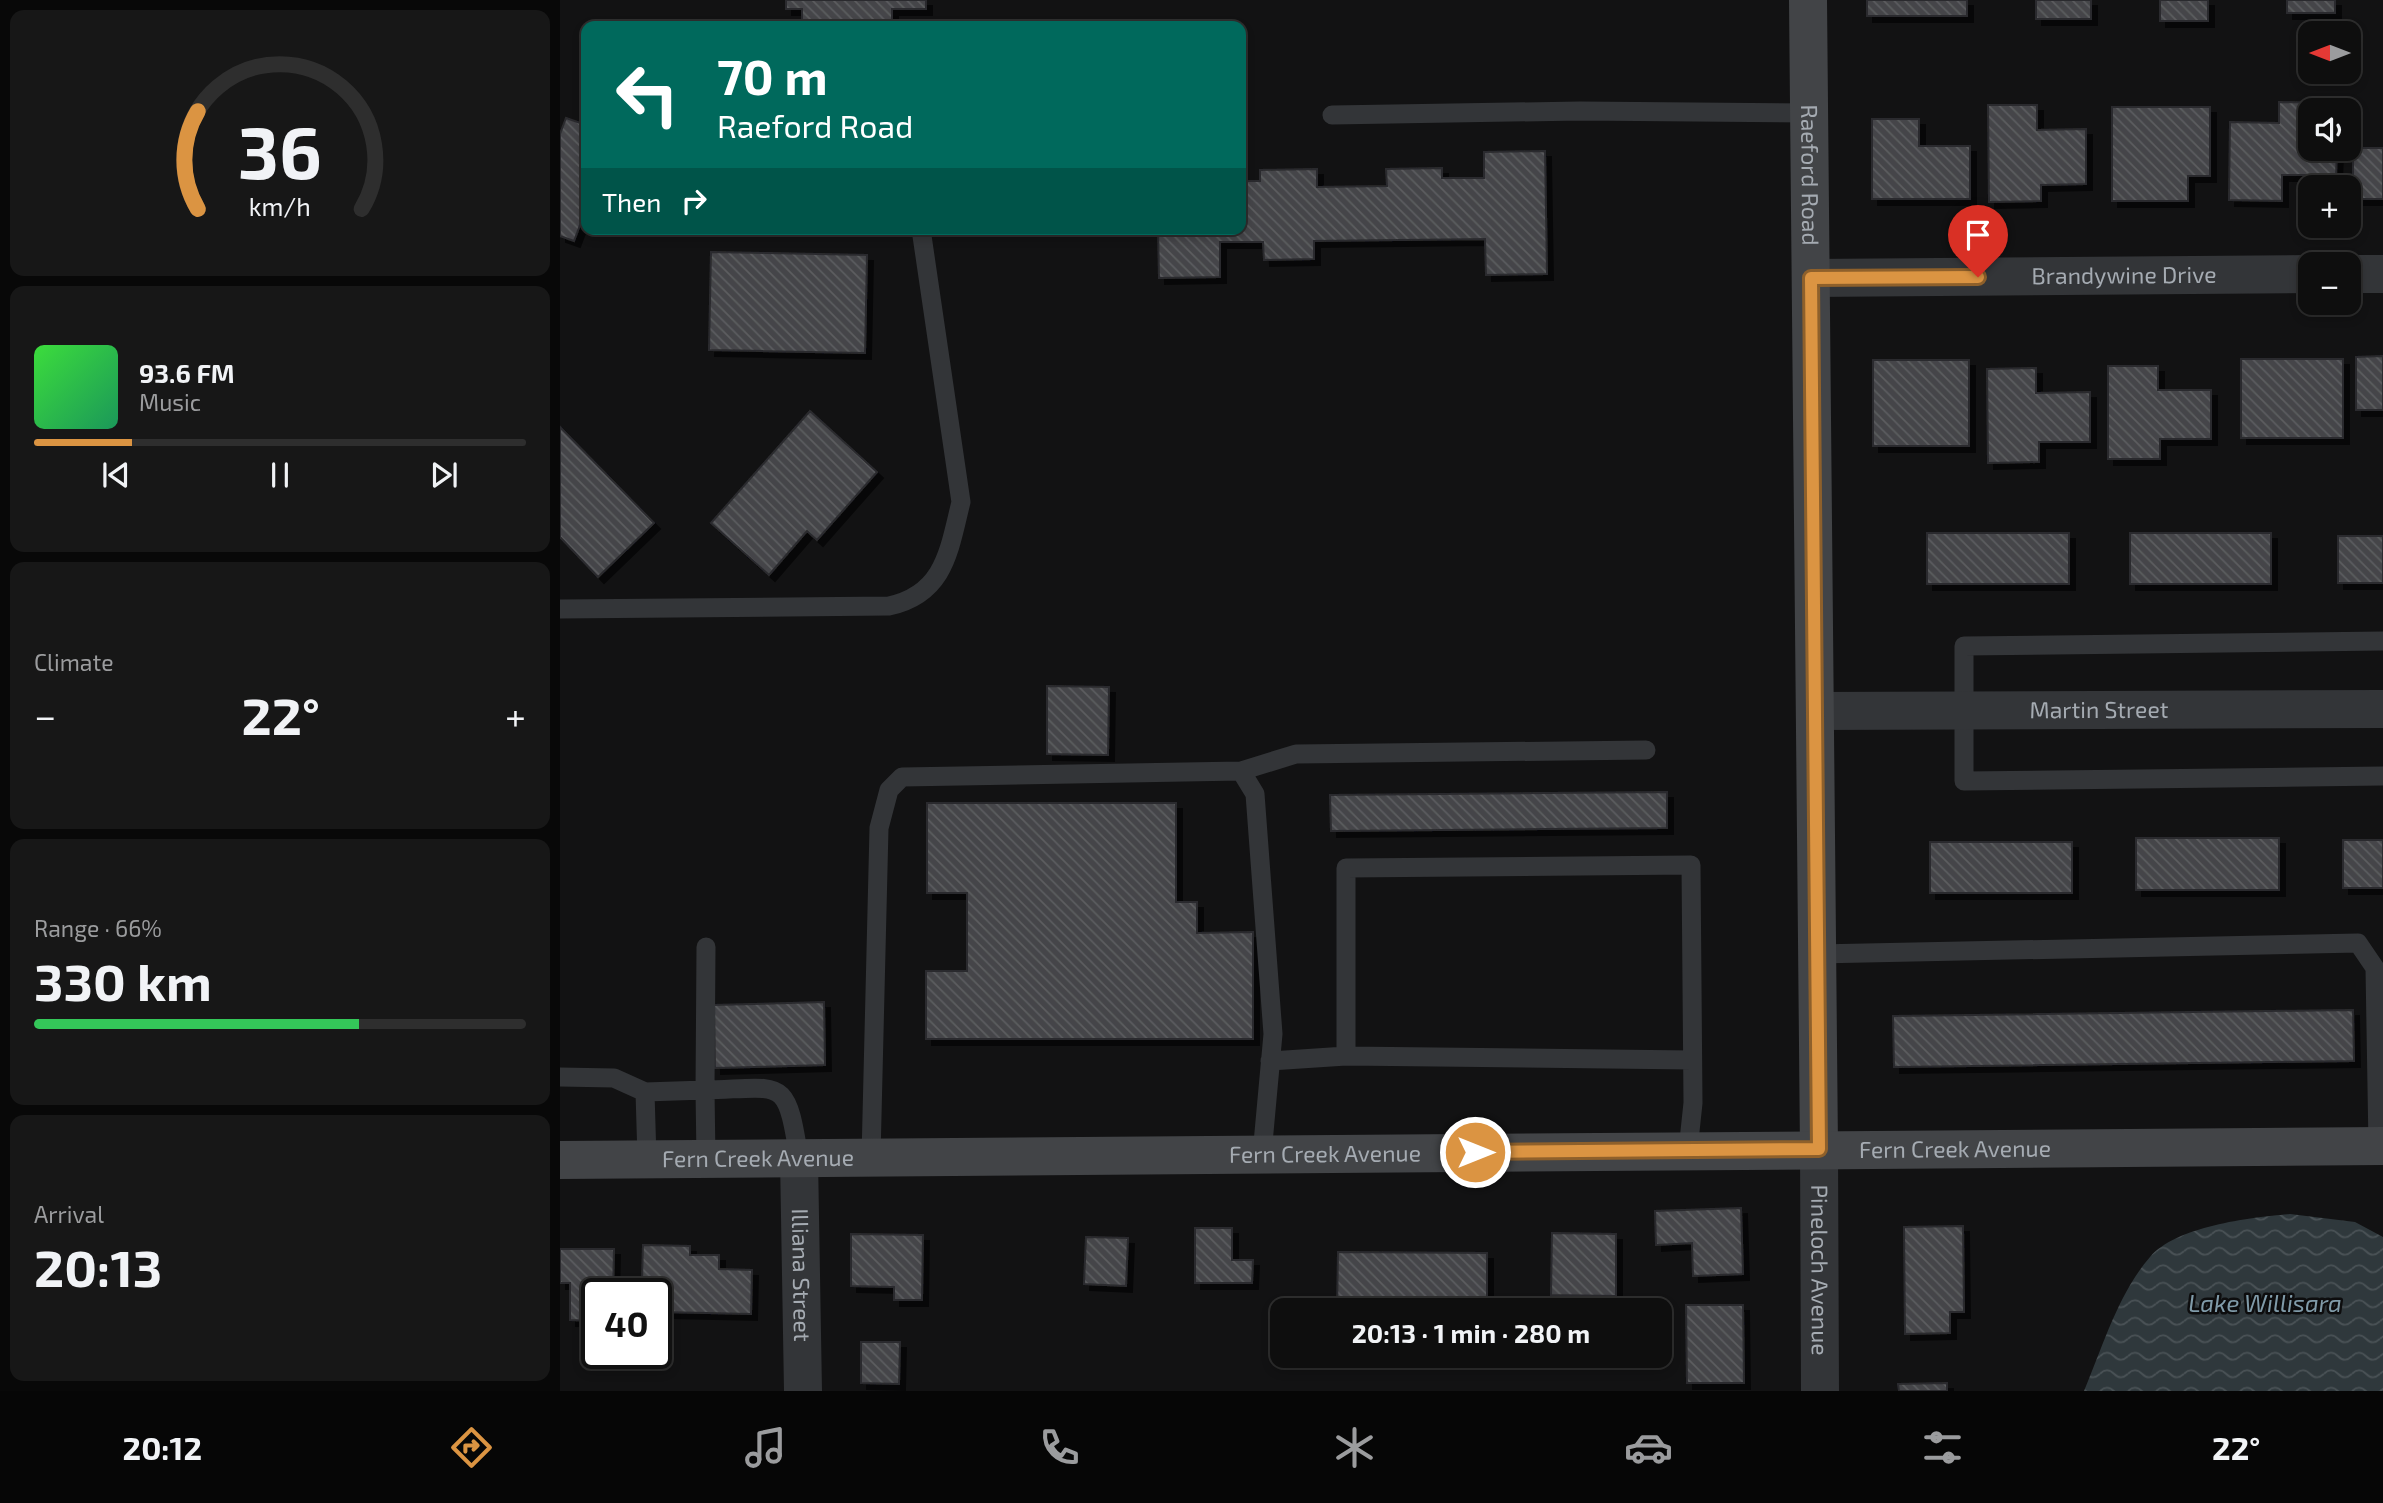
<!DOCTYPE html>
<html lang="en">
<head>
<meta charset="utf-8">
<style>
  :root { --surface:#0e0e0e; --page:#171717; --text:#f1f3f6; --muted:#9b9c9e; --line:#2e2e2e; --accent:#db9442 }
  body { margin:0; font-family:"Exo 2",sans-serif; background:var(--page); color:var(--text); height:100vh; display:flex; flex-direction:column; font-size:26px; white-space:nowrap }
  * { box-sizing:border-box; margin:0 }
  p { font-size:23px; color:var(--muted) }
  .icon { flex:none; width:38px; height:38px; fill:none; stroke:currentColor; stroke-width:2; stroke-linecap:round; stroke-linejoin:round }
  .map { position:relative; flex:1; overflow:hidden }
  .details { display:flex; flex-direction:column; gap:10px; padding:10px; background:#080808; width:560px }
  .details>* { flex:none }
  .guide { position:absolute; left:21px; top:21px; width:665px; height:214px; border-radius:14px; box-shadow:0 4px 10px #0003,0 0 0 2px var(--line); background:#00695c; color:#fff; overflow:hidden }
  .needle { width:46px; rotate:270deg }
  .controls { position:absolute; left:1738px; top:21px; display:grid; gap:14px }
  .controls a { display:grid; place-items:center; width:63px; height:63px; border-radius:14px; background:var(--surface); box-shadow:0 4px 10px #0003,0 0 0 2px var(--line); font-size:35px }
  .speed { position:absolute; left:21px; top:1278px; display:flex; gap:14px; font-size:35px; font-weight:700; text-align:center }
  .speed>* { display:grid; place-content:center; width:91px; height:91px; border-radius:50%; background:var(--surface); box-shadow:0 4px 10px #0003,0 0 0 2px var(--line); line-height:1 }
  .speed .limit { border:4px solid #111; border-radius:10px; background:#fff; color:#111 }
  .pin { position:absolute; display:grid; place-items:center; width:60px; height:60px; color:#fff; margin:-72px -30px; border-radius:50% 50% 50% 0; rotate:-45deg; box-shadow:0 0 7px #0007 }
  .pin .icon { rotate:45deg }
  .me { position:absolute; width:77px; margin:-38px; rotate:90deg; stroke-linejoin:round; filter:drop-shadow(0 0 5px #0008) }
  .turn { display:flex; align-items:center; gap:24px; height:147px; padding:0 21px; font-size:32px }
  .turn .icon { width:91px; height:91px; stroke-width:2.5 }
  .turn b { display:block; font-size:49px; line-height:60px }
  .then { display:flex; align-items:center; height:66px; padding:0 21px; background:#0003; gap:14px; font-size:26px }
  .big { font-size:52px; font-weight:700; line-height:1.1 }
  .details .widget { flex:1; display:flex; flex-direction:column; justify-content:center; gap:10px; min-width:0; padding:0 24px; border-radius:14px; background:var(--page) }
  .details .dial { align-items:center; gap:0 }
  .dial svg { height:182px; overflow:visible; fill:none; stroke:var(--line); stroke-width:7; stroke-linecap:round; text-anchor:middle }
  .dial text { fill:var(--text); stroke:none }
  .song { display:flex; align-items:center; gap:21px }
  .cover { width:84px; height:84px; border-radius:10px; background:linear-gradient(135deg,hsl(120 70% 55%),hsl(150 70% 35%)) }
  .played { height:7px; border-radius:4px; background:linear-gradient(90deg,var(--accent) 20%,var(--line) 20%) }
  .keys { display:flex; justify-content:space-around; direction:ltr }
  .heat { display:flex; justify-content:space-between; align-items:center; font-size:38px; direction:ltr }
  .charge { height:10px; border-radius:5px; background:linear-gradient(90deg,#34c759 66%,var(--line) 0) }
  .trip { position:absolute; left:710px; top:1298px; width:402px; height:70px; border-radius:14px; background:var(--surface); box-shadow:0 4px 10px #0003,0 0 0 2px var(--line); font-weight:700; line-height:70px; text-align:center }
  .dock { display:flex; height:112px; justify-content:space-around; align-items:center; background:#060606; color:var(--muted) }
  .dock .icon { width:49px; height:49px }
  .dock .active { color:var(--accent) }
  .dock b { font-size:32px; color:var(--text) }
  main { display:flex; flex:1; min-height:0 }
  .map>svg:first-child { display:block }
  .water { fill:url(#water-waves) }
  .building { fill:url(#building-back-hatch); stroke:#2c2c2f; stroke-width:2; filter:url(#shadow) }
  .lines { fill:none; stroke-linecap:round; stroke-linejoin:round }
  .lane { stroke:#333538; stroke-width:19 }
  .street { stroke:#333538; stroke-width:38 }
  .secondary { stroke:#424447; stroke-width:38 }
  .route-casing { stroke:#8e602b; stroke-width:18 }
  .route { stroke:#db9442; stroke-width:12 }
  .labels { text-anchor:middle; stroke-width:5; stroke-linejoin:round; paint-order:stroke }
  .street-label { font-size:23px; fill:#a5abb2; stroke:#0d0d0e }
  .water-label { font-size:24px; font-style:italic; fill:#809ba9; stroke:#0d0d0e }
</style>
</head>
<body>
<main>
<section class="details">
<div class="widget dial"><svg viewBox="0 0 100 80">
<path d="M14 69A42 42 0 1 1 86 69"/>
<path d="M14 69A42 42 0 0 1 14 26" stroke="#db9442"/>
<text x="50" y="56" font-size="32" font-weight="700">36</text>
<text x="50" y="72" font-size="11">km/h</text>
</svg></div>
<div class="widget">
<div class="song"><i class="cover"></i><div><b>93.6 FM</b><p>Music</p></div></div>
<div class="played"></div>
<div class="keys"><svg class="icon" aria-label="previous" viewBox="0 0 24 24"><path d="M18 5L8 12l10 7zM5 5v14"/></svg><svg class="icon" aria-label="pause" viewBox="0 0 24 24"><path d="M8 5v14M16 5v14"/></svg><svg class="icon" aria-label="next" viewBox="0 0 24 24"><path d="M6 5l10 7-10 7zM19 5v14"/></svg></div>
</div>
<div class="widget"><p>Climate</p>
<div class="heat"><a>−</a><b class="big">22°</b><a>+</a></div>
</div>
<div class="widget"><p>Range · 66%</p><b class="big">330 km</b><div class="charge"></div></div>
<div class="widget"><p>Arrival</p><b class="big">20:13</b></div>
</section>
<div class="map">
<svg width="1823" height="1391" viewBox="0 0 1823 1391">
  <defs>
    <pattern id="water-waves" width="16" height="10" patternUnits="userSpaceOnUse" patternTransform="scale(1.75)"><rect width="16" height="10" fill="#2f383c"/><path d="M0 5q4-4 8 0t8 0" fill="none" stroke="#4a5256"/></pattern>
    <pattern id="building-back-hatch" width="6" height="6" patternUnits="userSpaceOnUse" patternTransform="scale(1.75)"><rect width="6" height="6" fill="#444548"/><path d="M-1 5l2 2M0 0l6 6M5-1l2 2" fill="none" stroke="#5c5d60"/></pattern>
    <filter id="shadow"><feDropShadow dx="6" dy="6" stdDeviation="0" flood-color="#0009"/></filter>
  </defs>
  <rect width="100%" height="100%" fill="#121213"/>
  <path class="water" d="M 1730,1214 L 1795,1222 L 1823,1237 L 1823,1391 L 1524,1391 C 1543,1346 1558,1294 1590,1257 C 1616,1226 1692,1217 1730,1214 Z"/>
  <path class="building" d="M 226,0 L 366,0 L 366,9 L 332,9 L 332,26 L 242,26 L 242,9 L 226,9 Z
    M 1307,0 L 1407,0 L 1407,16 L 1307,16 Z
    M 1476,0 L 1531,0 L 1531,19 L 1476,19 Z
    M 1600,0 L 1648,0 L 1648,21 L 1600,21 Z
    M 1727,0 L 1775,0 L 1775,13 L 1727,13 Z
    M 1719,102 L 1777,103 L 1777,110 L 1750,110 L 1750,149 L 1777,149 L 1776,175 L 1722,175 L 1722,201 L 1669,200 L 1670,122 L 1719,123 Z
    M 1428,105 L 1477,105 L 1477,130 L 1526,129 L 1526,184 L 1481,185 L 1481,201 L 1429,202 Z
    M 1552,107 L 1650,107 L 1650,176 L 1628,176 L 1628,201 L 1552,201 Z
    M 6,118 L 26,125 L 26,209 L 14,241 L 0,236 L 0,134 Z
    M 1312,119 L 1359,119 L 1359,146 L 1410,146 L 1410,199 L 1312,199 Z
    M 1793,148 L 1823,148 L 1823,199 L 1793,199 Z
    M 985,151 L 987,274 L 926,275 L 925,239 L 754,241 L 754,259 L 704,260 L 703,242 L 660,242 L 660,277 L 599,278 L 598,229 L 681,229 L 681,181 L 700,181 L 700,170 L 757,169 L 757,187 L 827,186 L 826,169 L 882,168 L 882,178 L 924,178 L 924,152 Z
    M 151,252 L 307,255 L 305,353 L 149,350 Z
    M 1823,356 L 1823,410 L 1796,410 L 1796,357 Z
    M 1681,359 L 1783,359 L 1783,438 L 1681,438 Z
    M 1313,360 L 1409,360 L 1409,446 L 1313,446 Z
    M 1548,366 L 1598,366 L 1598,390 L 1651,390 L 1651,439 L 1600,439 L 1600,459 L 1548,459 Z
    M 1476,368 L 1476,393 L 1530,392 L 1530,442 L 1479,442 L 1479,462 L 1428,463 L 1427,369 Z
    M 250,411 L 317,472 L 257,540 L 247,531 L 209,575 L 151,523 Z
    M 0,427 L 94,523 L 38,577 L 0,537 Z
    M 1367,533 L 1509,533 L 1509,584 L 1367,584 Z
    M 1570,533 L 1711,533 L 1711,584 L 1570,584 Z
    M 1778,536 L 1823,536 L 1823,583 L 1778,583 Z
    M 487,686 L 549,687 L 548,755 L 487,754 Z
    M 1107,792 L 1107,828 L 771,831 L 770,795 Z
    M 367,803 L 616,803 L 616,902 L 637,902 L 637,933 L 693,932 L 693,1039 L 366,1039 L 366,971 L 407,971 L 407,893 L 367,893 Z
    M 1576,838 L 1719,838 L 1719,890 L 1576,890 Z
    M 1783,840 L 1823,840 L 1823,888 L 1783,888 Z
    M 1370,842 L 1512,842 L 1512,893 L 1370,893 Z
    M 264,1002 L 265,1065 L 155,1068 L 154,1005 Z
    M 1793,1010 L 1794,1061 L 1334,1067 L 1333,1016 Z
    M 1181,1208 L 1183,1274 L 1133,1276 L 1132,1243 L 1096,1245 L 1095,1211 Z
    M 1403,1226 L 1404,1312 L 1390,1312 L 1390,1333 L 1345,1334 L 1344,1227 Z
    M 635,1228 L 672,1228 L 672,1260 L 693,1260 L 692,1283 L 635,1283 Z
    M 992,1233 L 1056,1234 L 1056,1296 L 991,1295 Z
    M 291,1234 L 363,1235 L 362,1300 L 334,1300 L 334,1287 L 291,1286 Z
    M 526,1237 L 568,1238 L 566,1286 L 524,1284 Z
    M 83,1245 L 130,1246 L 130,1255 L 159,1255 L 159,1269 L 192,1270 L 191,1314 L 102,1312 L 103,1281 L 82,1280 Z
    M 0,1249 L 54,1249 L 53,1293 L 37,1293 L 37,1321 L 10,1320 L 10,1283 L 0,1283 Z
    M 778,1252 L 927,1253 L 927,1311 L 777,1311 Z
    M 1126,1305 L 1183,1305 L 1184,1383 L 1127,1383 Z
    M 301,1342 L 340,1342 L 339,1384 L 301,1383 Z
    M 1387,1383 L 1387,1391 L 1339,1391 L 1338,1384 Z"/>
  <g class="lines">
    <path class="lane" d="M 772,115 L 1020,111 L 1249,113
      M 0,609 L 329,606 C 385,594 389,550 401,502 L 361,229
      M 1823,641 L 1404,646 L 1404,781 L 1823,776
      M 681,771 L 695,794 L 713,1034 L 702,1154
      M 1257,954 L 1798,943 L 1815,968 L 1818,1146
      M 710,1061 L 786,1056
      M 0,1077 L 54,1078 L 85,1092 L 87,1159
      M 85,1092 L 145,1090 L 146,947
      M 1128,1150 L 1133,1103 L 1131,865 L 786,868 L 786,1056 L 1132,1060
      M 311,1157 L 319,828 L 329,790 L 342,777 L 681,771 L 736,754 L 1086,750
      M 146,1159 L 145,1090 C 224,1088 226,1075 239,1158"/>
    <g class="street">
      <path d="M 1788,274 L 1823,274"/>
      <path id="s1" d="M 1251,278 L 1750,274"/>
      <path id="s2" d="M 1255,711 L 1823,709"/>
      <path id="s3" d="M 1259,1149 L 1260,1391"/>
      <path id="s4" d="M 239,1158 L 243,1391"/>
    </g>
    <g class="secondary">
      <path id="s5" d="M 1248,0 L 1259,1149"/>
      <path id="s6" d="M 0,1160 L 1823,1146"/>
    </g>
  </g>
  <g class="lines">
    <g class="route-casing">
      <path id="route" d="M 915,1152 L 1259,1149 L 1251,278 L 1418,277"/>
    </g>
    <use href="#route" class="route"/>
  </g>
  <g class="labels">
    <g class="street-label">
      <text dy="8" stroke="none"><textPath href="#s5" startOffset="175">Raeford Road</textPath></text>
      <text dy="8" stroke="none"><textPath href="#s1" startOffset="313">Brandywine Drive</textPath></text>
      <text dy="8" stroke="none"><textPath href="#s2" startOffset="284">Martin Street</textPath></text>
      <text dy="8" stroke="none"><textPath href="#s6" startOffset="1395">Fern Creek Avenue</textPath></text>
      <text dy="8" stroke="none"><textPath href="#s6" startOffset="765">Fern Creek Avenue</textPath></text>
      <text dy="8" stroke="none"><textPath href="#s6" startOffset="198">Fern Creek Avenue</textPath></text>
      <text dy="8" stroke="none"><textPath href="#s3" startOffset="121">Pineloch Avenue</textPath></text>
      <text dy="8" stroke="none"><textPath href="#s4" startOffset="117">Illiana Street</textPath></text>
    </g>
    <g class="water-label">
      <text x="1705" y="1312">Lake Willisara</text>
    </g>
  </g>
</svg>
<div class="controls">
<a><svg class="needle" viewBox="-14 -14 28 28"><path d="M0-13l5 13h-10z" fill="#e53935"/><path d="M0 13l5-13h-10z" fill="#9b9c9e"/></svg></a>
<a><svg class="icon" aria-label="sound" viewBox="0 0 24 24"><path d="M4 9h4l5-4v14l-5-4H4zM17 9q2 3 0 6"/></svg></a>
<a>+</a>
<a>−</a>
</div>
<div class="speed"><div class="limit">40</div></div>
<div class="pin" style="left:1418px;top:277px;background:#d93025"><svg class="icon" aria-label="arrive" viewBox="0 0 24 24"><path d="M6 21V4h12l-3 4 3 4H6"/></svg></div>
<svg class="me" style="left:915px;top:1152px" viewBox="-20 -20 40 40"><circle r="17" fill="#db9442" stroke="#fff" stroke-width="3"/><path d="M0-11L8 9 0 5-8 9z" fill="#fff"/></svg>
<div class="trip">20:13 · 1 min · 280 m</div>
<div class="guide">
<div class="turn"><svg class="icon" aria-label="left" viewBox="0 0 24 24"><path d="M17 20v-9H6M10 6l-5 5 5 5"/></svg><div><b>70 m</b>Raeford Road</div></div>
<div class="then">Then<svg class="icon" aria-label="right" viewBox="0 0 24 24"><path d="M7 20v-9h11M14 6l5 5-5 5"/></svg></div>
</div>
</div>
</main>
<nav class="dock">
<b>20:12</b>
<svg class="icon active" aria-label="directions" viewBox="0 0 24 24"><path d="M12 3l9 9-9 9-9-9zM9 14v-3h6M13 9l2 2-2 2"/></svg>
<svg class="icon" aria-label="music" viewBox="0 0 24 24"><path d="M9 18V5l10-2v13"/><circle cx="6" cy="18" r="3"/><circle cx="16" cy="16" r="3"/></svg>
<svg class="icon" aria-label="phone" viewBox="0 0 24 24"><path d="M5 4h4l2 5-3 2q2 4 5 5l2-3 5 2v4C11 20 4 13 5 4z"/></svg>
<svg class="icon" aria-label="climate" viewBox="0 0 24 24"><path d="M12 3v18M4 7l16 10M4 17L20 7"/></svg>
<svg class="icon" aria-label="car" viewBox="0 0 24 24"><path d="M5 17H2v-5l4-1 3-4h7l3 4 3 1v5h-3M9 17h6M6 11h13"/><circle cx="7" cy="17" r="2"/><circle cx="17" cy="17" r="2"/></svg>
<svg class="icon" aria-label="filters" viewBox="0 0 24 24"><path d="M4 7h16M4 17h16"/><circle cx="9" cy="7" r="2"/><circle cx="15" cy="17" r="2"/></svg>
<b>22°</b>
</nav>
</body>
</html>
